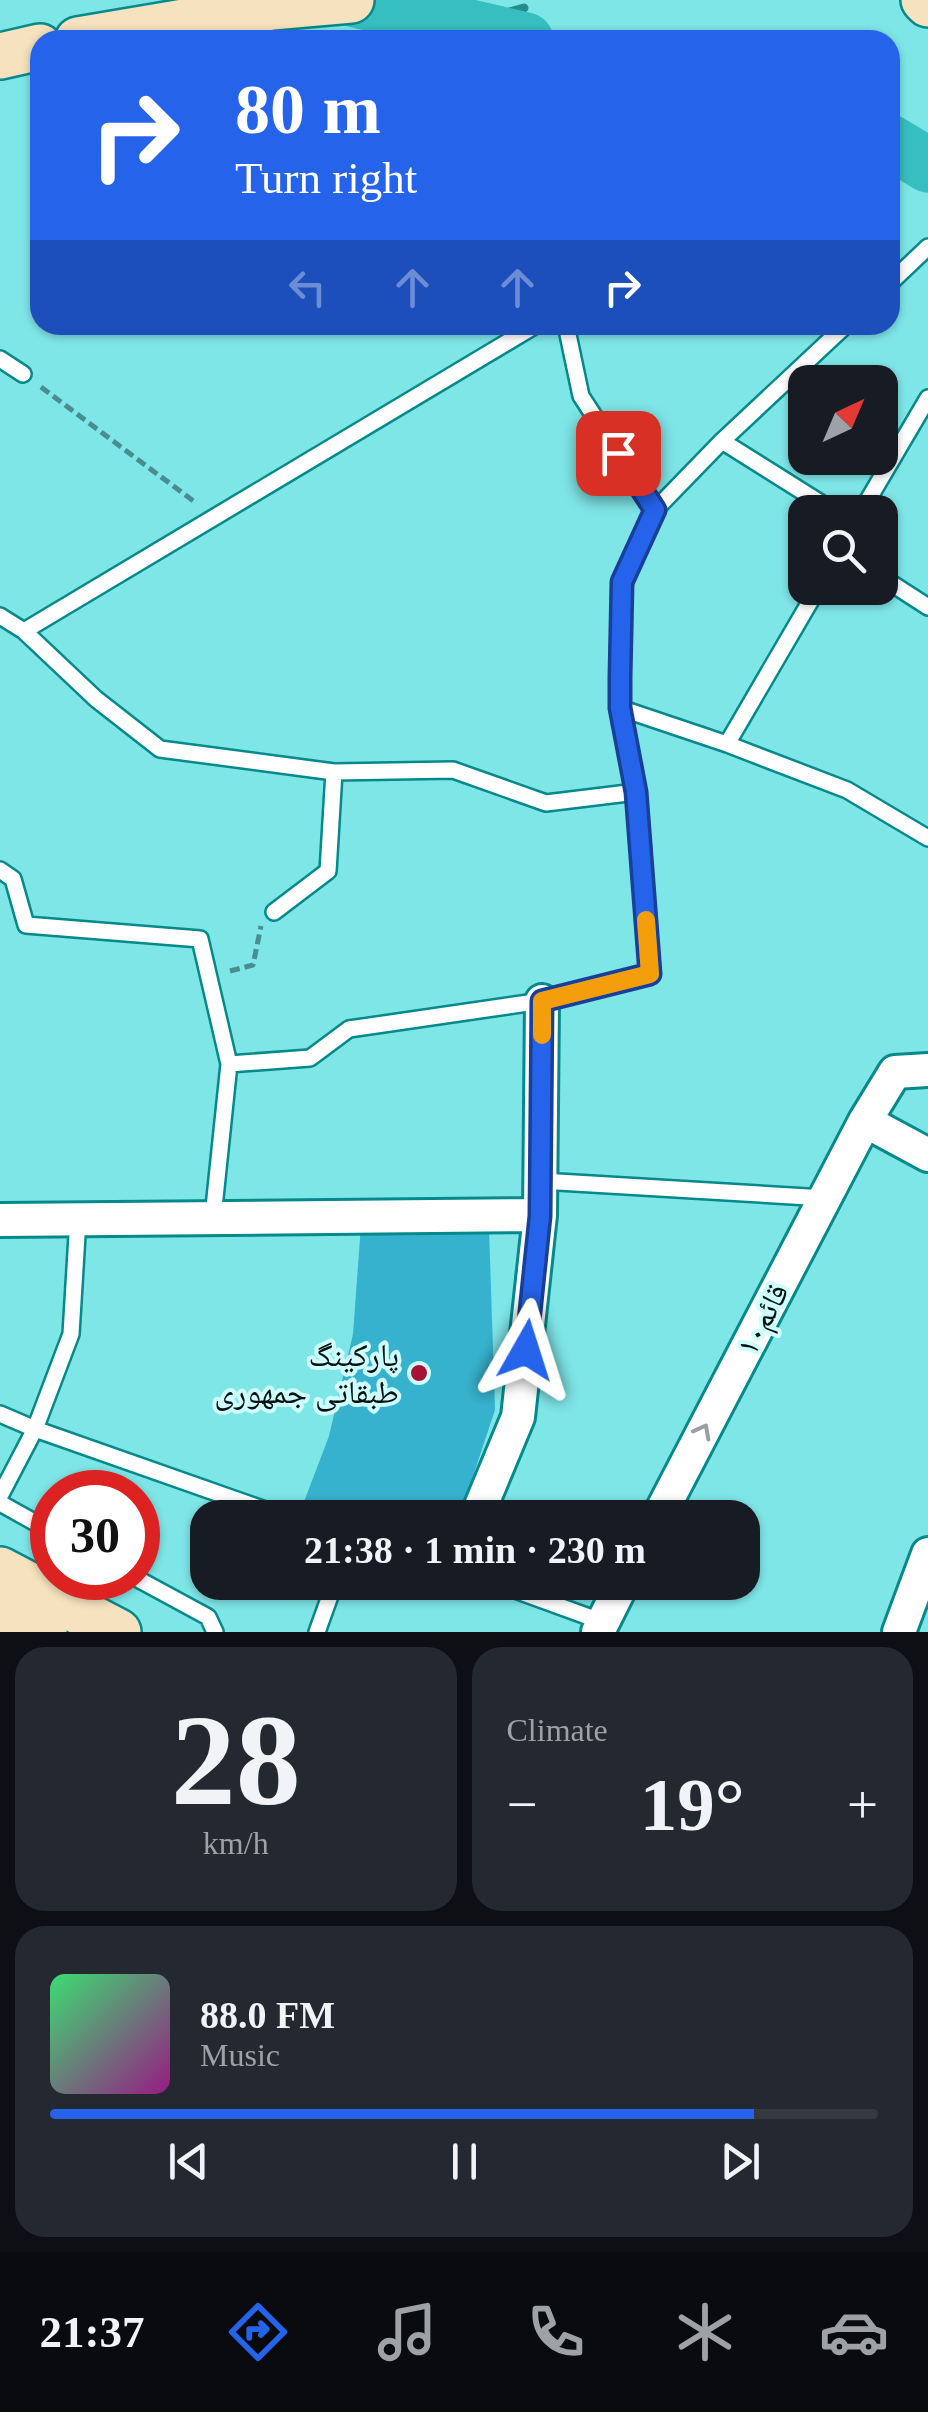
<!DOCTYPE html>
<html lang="en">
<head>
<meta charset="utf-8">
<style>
  :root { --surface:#171b24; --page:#242831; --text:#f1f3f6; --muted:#9ea1a6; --line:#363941; --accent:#2563eb }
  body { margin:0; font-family:"Times New Roman","Noto Naskh Arabic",serif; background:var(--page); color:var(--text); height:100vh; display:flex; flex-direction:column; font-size:38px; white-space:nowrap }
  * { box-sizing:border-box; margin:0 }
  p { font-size:32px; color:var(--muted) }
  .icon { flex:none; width:55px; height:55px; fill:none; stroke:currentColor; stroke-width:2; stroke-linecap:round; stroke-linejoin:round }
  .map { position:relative; height:1632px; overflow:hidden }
  .sheet { display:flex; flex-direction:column; gap:15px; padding:15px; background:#0d0f14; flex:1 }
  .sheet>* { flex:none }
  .guide { position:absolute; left:30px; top:30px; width:870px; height:305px; border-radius:30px; box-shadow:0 2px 8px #0004; background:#2563eb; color:#fff; overflow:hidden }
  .needle { width:65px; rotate:44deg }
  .fabs { position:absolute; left:788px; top:365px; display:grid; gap:20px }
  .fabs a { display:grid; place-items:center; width:110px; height:110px; border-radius:20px; background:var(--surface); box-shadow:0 2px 8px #0004; font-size:50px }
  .speed { position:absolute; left:30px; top:1470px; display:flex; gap:20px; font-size:50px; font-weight:700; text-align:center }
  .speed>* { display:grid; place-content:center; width:130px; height:130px; border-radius:50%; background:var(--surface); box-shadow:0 2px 8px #0004; line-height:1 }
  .speed .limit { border:15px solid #d22; background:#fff; color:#111 }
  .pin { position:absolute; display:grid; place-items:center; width:85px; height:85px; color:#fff; margin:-42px; border-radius:20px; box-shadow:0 5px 15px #0006 }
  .me { position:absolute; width:110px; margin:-55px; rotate:6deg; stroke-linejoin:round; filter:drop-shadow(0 0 8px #0008) }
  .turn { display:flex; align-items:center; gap:35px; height:210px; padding:0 40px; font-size:45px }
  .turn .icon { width:130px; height:130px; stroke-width:2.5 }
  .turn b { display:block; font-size:70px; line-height:85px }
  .lanes { display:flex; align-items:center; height:95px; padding:0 40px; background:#0003; justify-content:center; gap:50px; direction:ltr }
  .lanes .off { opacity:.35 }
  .big { font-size:75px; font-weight:600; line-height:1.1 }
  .sheet .tile { flex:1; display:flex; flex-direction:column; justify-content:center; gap:15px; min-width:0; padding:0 35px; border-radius:30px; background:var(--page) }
  .sheet .dial { align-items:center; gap:0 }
  .dial b { font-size:130px; line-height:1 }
  .song { display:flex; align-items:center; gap:30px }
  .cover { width:120px; height:120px; border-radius:15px; background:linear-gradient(135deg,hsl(140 70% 55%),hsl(310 70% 35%)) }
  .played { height:10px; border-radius:5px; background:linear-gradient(90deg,var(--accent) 85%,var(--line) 85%) }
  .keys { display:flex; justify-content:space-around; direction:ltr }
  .heat { display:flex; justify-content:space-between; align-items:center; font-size:55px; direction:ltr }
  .sheet .tiles { flex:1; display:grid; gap:15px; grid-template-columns:1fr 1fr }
  .tile:last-child { grid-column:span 2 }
  .trip { position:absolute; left:190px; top:1500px; width:570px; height:100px; border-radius:30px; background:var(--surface); box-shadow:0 2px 8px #0004; font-weight:600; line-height:100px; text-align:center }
  .dock { display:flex; height:160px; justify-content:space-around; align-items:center; background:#090b0e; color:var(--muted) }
  .dock .icon { width:70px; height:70px }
  .dock .current { color:var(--accent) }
  .dock b { font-size:45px; color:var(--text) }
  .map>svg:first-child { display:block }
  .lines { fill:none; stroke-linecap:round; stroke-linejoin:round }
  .stream { stroke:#268b8c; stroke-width:9 }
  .river { stroke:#37bec0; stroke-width:55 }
  .building { fill:#37b2ce }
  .lane-casing { stroke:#05898b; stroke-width:20 }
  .street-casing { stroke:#05898b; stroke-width:38 }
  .secondary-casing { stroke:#05898b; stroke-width:50 }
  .path { stroke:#498d8e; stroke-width:5; stroke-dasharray:10 5; stroke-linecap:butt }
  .lane { stroke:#fff; stroke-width:15 }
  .street { stroke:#fff; stroke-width:32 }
  .secondary { stroke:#f6e2be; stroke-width:45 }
  .oneway { stroke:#99a1a1 }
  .route-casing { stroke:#184099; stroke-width:25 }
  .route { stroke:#2563eb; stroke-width:18 }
  .slow { stroke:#f59e0b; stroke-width:18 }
  .poi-dot { fill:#a91236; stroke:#cffefe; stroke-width:4 }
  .labels { text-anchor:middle; stroke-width:8; stroke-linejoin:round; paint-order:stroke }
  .street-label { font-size:32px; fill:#001313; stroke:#cffefe }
  .poi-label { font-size:32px; fill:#001313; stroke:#cffefe; text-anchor:end }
</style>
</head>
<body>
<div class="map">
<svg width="928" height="1632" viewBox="0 0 928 1632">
  <rect width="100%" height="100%" fill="#7fe6e8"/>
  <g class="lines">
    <path class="stream" d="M 464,25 L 524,8"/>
    <path class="river" d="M 355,0 L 526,40
      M 890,142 L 928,165"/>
  </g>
  <path class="building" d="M 361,1225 L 489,1228 L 495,1410 L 459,1518 L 331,1518 L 302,1507 L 329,1436 L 353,1334 Z"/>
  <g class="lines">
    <g class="lane-casing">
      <path id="lane" d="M 890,283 L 928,247
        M 566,325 L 581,396 L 655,510
        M 0,359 L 23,374
        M 722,441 L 835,512
        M 861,512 L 928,398
        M 880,576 L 928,607
        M 0,616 L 24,631 L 96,699 L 160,749 L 334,772 L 453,770 L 546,803 L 636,792
        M 24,631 L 536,325
        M 620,708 L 727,744 L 847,790 L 928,838
        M 727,744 L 818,588
        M 0,870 L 13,879 L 26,925 L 200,939 L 229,1064 L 213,1217
        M 274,912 L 328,871 L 334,772
        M 229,1064 L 310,1058 L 349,1029 L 542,1001 L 650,974 L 636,792 L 620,708 L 622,583 L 655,510 L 722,441 L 846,325
        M 541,1181 L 825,1198
        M 0,1414 L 35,1429 L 288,1518
        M 0,1496 L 35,1429 L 71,1334 L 78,1219
        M 0,1503 L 52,1532
        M 136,1578 L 208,1617 L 215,1632
        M 493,1582 L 603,1622
        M 317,1632 L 335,1582"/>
    </g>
    <g class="street-casing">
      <path id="street" d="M 928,1070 L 895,1072 L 865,1121 L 928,1155
        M 0,1220 L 540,1215 L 542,1001
        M 476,1518 L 518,1417 L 540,1215
        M 658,1518 L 865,1121
        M 598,1632 L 623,1582
        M 899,1632 L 928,1554"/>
    </g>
    <g class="secondary-casing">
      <path id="secondary" d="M 924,0 L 928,4
        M 78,40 L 272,7 L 351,0
        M 0,56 L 40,47
        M 0,1570 L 118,1632
        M 0,1608 L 44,1632"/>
    </g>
    <path class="path" d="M 41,387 L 196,503
      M 230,971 L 253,965 L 261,926"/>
    <use href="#lane" class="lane"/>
    <use href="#street" class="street"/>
    <use href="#secondary" class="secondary"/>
  </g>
  <defs><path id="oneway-chevron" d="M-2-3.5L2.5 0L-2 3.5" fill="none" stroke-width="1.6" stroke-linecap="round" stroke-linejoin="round" transform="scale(2.5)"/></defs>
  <use class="oneway" href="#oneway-chevron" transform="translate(703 1431) rotate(-62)"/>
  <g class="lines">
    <g class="route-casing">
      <path id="route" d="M 526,1350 L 540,1216 L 542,1001 L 650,974 L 636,792 L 620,708 L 620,677 L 622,582 L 655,510 L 618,453"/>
    </g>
    <use href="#route" class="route"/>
    <path class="slow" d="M 542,1035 L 542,1001 L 650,974 L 646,920"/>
  </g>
  <circle class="poi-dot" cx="419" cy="1373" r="10"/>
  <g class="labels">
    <g class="street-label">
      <text transform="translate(762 1319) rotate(-62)" y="11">قائم۱۰</text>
    </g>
    <g class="poi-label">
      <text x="399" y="1366">پارکینگ<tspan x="399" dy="37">طبقاتی جمهوری</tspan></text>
    </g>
  </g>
</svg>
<div class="fabs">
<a><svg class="needle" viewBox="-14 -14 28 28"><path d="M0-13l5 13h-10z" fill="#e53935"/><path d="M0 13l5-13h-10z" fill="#9ea1a6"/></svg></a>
<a><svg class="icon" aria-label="search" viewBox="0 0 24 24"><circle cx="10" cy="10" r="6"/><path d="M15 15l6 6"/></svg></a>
</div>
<div class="speed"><div class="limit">30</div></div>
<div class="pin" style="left:618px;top:453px;background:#d93025"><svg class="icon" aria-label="arrive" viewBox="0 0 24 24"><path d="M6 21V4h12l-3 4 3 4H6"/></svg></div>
<svg class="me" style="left:526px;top:1350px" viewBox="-20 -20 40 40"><path d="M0-17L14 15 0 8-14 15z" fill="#2563eb" stroke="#fff" stroke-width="4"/></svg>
<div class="trip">21:38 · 1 min · 230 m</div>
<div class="guide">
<div class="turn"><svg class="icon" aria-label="right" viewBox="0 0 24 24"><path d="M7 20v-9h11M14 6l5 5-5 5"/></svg><div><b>80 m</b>Turn right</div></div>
<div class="lanes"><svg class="icon off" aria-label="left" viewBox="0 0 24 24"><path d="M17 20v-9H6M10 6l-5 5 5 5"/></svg><svg class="icon off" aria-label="ahead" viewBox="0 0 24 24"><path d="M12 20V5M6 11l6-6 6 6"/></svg><svg class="icon off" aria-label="ahead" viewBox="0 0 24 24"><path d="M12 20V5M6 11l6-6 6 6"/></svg><svg class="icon" aria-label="right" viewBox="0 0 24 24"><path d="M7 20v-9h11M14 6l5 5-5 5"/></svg></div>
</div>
</div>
<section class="sheet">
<div class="tiles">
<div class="tile dial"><b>28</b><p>km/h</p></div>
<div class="tile"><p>Climate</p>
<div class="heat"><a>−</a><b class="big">19°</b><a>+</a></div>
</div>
<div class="tile">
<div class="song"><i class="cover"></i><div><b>88.0 FM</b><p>Music</p></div></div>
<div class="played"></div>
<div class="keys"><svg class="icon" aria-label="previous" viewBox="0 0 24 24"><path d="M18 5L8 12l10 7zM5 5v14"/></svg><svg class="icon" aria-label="pause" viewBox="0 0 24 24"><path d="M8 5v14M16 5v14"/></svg><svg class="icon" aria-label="next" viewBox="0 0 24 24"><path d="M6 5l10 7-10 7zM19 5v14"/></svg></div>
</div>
</div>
</section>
<nav class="dock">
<b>21:37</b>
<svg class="icon current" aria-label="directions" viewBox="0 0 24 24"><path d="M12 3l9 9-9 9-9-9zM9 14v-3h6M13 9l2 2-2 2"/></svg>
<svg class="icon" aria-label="music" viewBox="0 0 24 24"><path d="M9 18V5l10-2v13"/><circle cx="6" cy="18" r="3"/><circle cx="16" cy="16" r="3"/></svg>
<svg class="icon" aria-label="phone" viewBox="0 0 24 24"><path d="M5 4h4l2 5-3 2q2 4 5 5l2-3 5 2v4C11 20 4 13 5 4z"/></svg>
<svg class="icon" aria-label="climate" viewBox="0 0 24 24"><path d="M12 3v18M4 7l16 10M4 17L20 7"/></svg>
<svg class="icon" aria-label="car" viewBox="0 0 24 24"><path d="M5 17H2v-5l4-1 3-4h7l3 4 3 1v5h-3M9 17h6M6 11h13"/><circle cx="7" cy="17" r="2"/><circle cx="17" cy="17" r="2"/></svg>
</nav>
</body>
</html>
